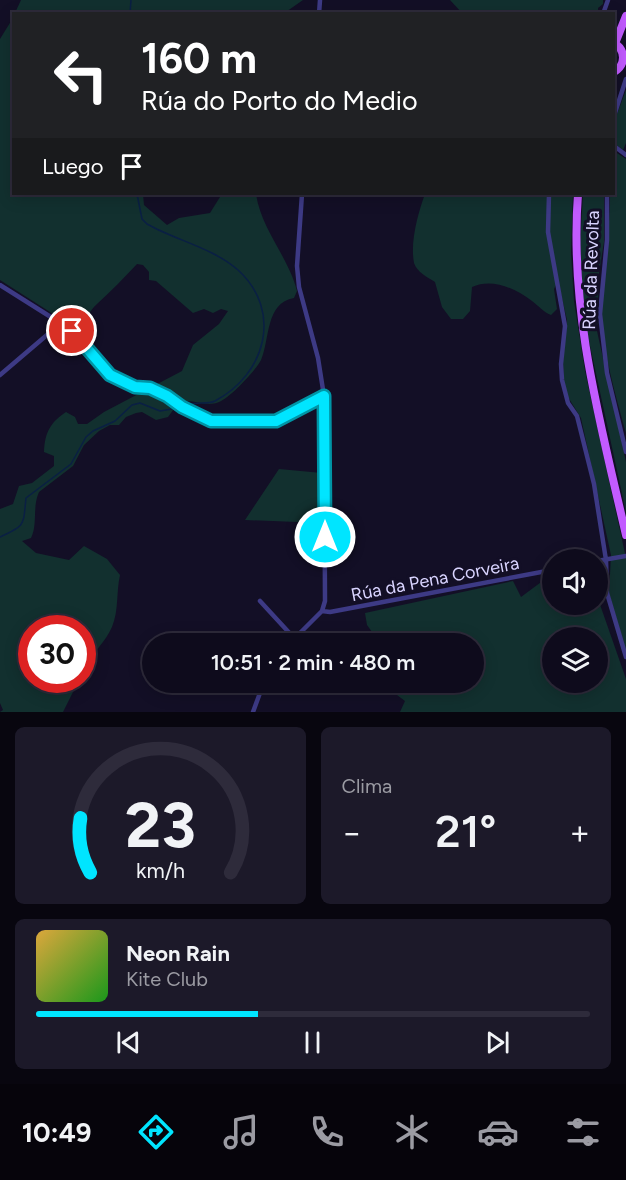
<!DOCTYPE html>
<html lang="es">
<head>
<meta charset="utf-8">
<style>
  :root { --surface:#0e0b1c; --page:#1c1929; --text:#f1f3f6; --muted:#9b9ba3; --line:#2e2b3b; --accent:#00e5ff }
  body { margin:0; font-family:Figtree,sans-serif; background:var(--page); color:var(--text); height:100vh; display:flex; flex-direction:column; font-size:22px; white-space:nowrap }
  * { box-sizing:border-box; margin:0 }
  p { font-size:20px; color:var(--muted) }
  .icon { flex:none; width:33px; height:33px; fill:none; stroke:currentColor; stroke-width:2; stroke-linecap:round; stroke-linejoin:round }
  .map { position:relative; height:712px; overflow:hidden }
  .sheet { display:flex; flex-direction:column; gap:15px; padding:15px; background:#08060f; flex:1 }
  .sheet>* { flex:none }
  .hud { position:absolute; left:12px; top:12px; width:603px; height:183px; border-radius:0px; box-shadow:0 3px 15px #0003,0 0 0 2px var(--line); background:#202124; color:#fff; overflow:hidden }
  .fabs { position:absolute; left:542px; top:549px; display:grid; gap:12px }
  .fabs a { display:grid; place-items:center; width:66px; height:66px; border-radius:50%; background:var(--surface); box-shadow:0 3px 15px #0003,0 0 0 2px var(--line); font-size:30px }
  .speed { position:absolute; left:18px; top:615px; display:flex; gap:12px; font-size:30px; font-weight:700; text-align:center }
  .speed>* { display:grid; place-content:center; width:78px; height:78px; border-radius:50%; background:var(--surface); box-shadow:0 3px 15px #0003,0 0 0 2px var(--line); line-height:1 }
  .speed .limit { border:9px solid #d22; background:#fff; color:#111 }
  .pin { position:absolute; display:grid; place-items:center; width:51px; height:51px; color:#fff; margin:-26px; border:3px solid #fff; border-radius:50%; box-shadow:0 2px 6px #0007 }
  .me { position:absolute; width:66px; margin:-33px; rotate:0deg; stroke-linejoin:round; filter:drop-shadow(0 0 4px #0008) }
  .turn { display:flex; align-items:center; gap:21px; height:126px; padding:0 30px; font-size:27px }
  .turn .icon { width:78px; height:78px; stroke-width:2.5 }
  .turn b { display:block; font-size:42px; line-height:51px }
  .then { display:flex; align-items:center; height:57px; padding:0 30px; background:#0003; gap:12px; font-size:22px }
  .big { font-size:45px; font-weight:600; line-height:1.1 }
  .sheet .widget { flex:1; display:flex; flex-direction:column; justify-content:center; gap:9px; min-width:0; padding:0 21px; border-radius:9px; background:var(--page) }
  .sheet .dial { align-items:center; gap:0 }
  .dial svg { height:156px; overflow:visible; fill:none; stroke:var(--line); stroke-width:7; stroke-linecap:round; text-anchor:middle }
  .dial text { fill:var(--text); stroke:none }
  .song { display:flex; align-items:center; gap:18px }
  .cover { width:72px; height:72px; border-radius:9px; background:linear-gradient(135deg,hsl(40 70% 55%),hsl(120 70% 35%)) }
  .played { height:6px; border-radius:3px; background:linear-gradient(90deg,var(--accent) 40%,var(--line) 40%) }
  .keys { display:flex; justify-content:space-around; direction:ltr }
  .heat { display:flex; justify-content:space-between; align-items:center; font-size:33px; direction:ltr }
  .sheet .tiles { flex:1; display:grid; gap:15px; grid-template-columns:1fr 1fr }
  .widget:last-child { grid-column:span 2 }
  .trip { position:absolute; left:142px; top:633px; width:342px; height:60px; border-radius:30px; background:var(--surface); box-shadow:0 3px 15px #0003,0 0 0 2px var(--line); font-weight:600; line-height:60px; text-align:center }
  .tabs { display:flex; height:96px; justify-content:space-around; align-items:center; background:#06040b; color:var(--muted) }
  .tabs .icon { width:42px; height:42px }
  .tabs .active { color:var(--accent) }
  .tabs b { font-size:27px; color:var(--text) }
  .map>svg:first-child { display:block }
  .green { fill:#12302f; fill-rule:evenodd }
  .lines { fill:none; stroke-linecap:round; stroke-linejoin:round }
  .stream { stroke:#0a1f44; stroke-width:1.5 }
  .street { stroke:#3d3a85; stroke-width:4.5 }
  .primary { stroke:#c25bff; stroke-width:8 }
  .route-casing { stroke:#0095a6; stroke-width:15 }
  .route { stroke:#00e5ff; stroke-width:10 }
  .labels { text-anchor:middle; stroke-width:6; stroke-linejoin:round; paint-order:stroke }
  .street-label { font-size:18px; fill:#d9d4ff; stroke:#130f26 }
</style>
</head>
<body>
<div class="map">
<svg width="626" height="712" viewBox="0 0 626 712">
  <rect width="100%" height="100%" fill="#130f26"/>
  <path class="green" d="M 21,0 L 303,0 L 283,14 L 15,13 Z
    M 450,0 L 603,0 L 603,4 L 598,8 L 598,13 L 463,14 Z
    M 13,18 L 14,194 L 143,194 L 144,205 L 167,225 L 179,218 L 210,213 L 220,197 L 256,194 C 261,229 288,256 297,291 L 294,298 C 265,303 270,340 261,360 C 256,370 230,398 219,402 C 205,408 194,398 179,402 L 168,417 L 156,420 L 142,412 L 136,413 L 126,417 L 119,425 L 110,425 L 99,431 L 84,445 L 73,466 L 39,492 C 32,507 38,524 31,538 L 22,541 L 36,553 L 69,560 L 84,546 L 107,559 L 120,575 C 116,593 119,610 112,627 C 105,643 90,655 83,671 L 82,628 L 32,628 L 32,680 L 79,680 L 63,712 L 0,712 L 3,710 L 0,703 L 0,509 L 13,504 L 19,486 L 32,483 L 54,466 L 54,456 L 44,452 C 45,432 50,423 66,412 L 75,417 L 78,424 L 87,424 L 104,412 L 182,371 L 193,345 L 219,324 L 228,311 L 221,309 L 213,313 L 204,309 L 193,313 L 156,281 L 149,280 L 149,272 L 143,265 L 137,264 C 124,278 111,291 97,304 C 88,312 86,322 75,328 L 0,280 L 0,39 Z
    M 626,90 L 626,143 L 623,150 L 614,143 L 614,122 Z
    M 614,151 L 626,159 L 626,433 C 615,392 601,348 602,305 C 604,268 610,231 610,194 L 614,194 Z
    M 425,194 L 573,194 L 571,252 L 574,301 L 585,371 L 626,558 L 626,651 L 609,593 L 611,555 L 581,418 L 568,397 L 564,382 L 563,362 L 567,320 L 558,281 L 554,289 L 557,309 L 551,315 C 543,312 539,306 532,301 C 515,288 492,278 472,287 L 470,311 L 463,319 L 451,319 L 442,307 L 435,282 C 427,277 417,272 414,263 C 410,242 418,213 425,194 Z
    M 583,194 L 604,194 L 604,242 L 599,273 L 597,331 L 626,462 L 626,512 L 584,318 L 580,243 Z
    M 279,469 L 322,473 L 322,523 L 245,520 Z
    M 552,574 L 552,604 L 597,604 L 597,596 L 626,679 L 626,712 L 400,712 L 405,701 L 381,683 L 474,682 L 474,644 L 380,643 L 367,625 L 365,613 L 513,581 L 521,597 ZM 552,638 L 597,638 L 597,682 L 552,682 Z"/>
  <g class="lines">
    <path class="stream" d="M 130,14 L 131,0
      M 137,194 L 142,219 L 147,224 C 175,240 213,248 238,270 C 283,311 266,374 215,401 C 207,405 197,401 188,405
      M 0,537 C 26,525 23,526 26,498 L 71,464 L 86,437 L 93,431 L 115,421 L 132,405 L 140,403 L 160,411 L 172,409"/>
    <path class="street" d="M 319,14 L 320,0
      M 603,14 L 608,0
      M 614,116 L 626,79
      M 614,146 L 626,155
      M 549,194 L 548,232 L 565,326 L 561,364 L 562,380 L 568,403 L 577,416 L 594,484 L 606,560 L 607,593 L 626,657
      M 607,194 L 607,240 L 600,314 L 607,373 L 626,452
      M 0,285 L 73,331 L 110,375 L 167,396 L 200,418 L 221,423 L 276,421 L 324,396
      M 0,375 L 61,323
      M 597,561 L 626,556
      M 260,601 L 294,638
      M 322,611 L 330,612 L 552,570
      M 289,644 L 322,611 L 325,601 L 324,396 L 318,358 L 299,287 L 297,266 L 302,194
      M 253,712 L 264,682"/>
    <path class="primary" d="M 614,43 C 626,50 626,65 614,72
      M 614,46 L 626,16
      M 578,194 C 569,310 600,422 626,535"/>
  </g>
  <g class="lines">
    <g class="route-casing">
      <path id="route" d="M 72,331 L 110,375 L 135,387 L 150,388 L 167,396 L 182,407 L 211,421 L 276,421 L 324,396 L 325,537"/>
    </g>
    <use href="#route" class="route"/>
  </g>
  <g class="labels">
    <g class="street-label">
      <text transform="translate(591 270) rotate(-88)" y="6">Rúa da Revolta</text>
      <text transform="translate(435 579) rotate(-11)" y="6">Rúa da Pena Corveira</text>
    </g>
  </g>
</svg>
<div class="fabs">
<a><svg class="icon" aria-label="sound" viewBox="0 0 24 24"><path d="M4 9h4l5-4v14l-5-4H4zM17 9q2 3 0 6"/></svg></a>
<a><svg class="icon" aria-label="layers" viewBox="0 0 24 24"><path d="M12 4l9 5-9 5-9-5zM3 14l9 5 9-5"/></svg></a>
</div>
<div class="speed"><div class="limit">30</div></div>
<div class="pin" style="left:72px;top:331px;background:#d93025"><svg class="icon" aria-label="arrive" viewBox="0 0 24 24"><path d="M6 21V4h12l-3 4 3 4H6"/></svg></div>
<svg class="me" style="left:325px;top:537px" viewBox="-20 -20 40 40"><circle r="17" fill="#00e5ff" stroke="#fff" stroke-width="3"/><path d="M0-11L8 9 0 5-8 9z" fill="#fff"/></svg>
<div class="trip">10:51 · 2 min · 480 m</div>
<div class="hud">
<div class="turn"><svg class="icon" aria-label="left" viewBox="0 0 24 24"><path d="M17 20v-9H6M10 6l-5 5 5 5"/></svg><div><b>160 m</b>Rúa do Porto do Medio</div></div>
<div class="then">Luego<svg class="icon" aria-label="arrive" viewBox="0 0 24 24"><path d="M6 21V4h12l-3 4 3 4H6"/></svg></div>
</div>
</div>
<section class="sheet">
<div class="tiles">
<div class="widget dial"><svg viewBox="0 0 100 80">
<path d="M14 69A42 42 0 1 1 86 69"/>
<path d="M14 69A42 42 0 0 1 9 41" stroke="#00e5ff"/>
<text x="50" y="56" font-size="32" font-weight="700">23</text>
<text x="50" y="72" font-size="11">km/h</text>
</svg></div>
<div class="widget"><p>Clima</p>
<div class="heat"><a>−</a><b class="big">21°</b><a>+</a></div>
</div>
<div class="widget">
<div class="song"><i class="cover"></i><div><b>Neon Rain</b><p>Kite Club</p></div></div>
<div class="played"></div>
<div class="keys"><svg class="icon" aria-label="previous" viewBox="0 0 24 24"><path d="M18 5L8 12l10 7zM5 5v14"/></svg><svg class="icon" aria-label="pause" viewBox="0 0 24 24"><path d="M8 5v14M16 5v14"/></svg><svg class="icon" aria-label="next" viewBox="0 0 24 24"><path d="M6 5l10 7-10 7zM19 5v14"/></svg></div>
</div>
</div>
</section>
<nav class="tabs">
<b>10:49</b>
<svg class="icon active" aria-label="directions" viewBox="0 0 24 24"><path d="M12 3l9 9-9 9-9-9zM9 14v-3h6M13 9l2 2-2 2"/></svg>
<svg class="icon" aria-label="music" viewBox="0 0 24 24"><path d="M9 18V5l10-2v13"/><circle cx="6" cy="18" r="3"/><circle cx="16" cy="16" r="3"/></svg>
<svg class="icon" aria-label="phone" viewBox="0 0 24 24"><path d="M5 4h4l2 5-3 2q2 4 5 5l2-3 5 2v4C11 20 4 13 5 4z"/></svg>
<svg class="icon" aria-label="climate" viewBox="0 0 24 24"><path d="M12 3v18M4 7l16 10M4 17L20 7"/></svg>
<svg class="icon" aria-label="car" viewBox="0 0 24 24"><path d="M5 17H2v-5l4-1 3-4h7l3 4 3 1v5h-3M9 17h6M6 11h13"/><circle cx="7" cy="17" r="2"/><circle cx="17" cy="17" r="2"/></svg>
<svg class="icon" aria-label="filters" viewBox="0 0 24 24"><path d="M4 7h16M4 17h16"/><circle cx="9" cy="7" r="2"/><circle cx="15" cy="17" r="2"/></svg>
</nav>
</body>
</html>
